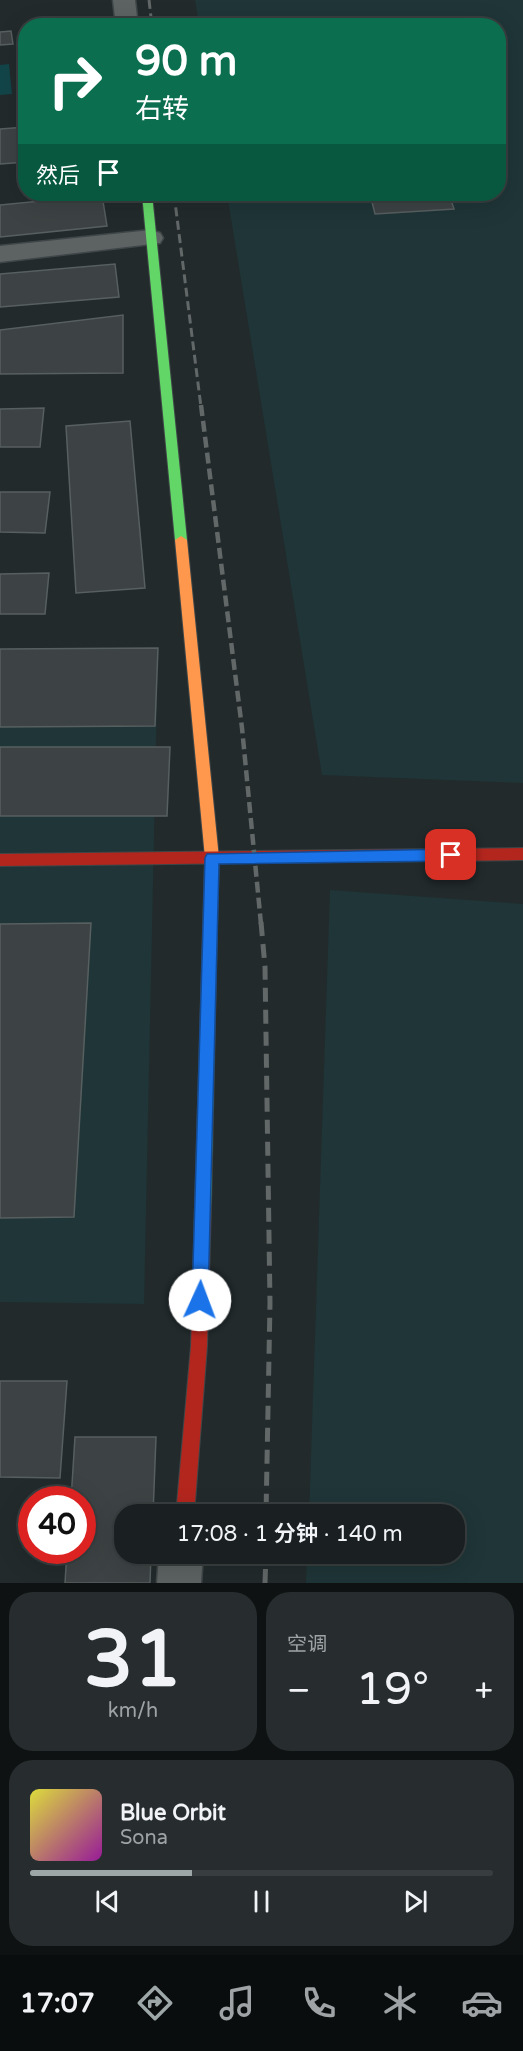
<!DOCTYPE html>
<html lang="zh">
<head>
<meta charset="utf-8">
<style>
  :root { --surface:#1a2021; --page:#272d2e; --text:#f1f3f6; --muted:#9fa3a5; --line:#383e3f; --accent:#9ea7a8 }
  body { margin:0; font-family:"Varela Round","Noto Sans SC",sans-serif; background:var(--page); color:var(--text); height:100vh; display:flex; flex-direction:column; font-size:22px; white-space:nowrap }
  * { box-sizing:border-box; margin:0 }
  p { font-size:20px; color:var(--muted) }
  .icon { flex:none; width:33px; height:33px; fill:none; stroke:currentColor; stroke-width:2; stroke-linecap:round; stroke-linejoin:round }
  .map { position:relative; height:1583px; overflow:hidden }
  .details { display:flex; flex-direction:column; gap:9px; padding:9px; background:#0e1212; flex:1 }
  .details>* { flex:none }
  .hud { position:absolute; left:18px; top:18px; width:488px; height:183px; border-radius:24px; box-shadow:0 6px 24px #0002,0 0 0 2px var(--line); background:#0b6e4f; color:#fff; overflow:hidden }
  .speed { position:absolute; left:18px; top:1486px; display:flex; gap:12px; font-size:30px; font-weight:700; text-align:center }
  .speed>* { display:grid; place-content:center; width:78px; height:78px; border-radius:50%; background:var(--surface); box-shadow:0 6px 24px #0002,0 0 0 2px var(--line); line-height:1 }
  .speed .limit { border:9px solid #d22; background:#fff; color:#111 }
  .pin { position:absolute; display:grid; place-items:center; width:51px; height:51px; color:#fff; margin:-26px; border-radius:12px; box-shadow:0 3px 9px #0006 }
  .me { position:absolute; width:66px; margin:-33px; rotate:2deg; stroke-linejoin:round; filter:drop-shadow(0 0 4px #0008) }
  .turn { display:flex; align-items:center; gap:21px; height:126px; padding:0 18px; font-size:27px }
  .turn .icon { width:78px; height:78px; stroke-width:2.5 }
  .turn b { display:block; font-size:42px; line-height:51px }
  .then { display:flex; align-items:center; height:57px; padding:0 18px; background:#0003; gap:12px; font-size:22px }
  .big { font-size:45px; font-weight:600; line-height:1.1 }
  .details .tile { flex:1; display:flex; flex-direction:column; justify-content:center; gap:9px; min-width:0; padding:0 21px; border-radius:24px; background:var(--page) }
  .details .dial { align-items:center; gap:0 }
  .dial b { font-size:78px; line-height:1 }
  .song { display:flex; align-items:center; gap:18px }
  .cover { width:72px; height:72px; border-radius:9px; background:linear-gradient(135deg,hsl(60 70% 55%),hsl(300 70% 35%)) }
  .played { height:6px; border-radius:3px; background:linear-gradient(90deg,var(--accent) 35%,var(--line) 35%) }
  .keys { display:flex; justify-content:space-around; direction:ltr }
  .heat { display:flex; justify-content:space-between; align-items:center; font-size:33px; direction:ltr }
  .details .tiles { flex:1; display:grid; gap:9px; grid-template-columns:1fr 1fr }
  .tile:last-child { grid-column:span 2 }
  .trip { position:absolute; left:114px; top:1504px; width:351px; height:60px; border-radius:24px; background:var(--surface); box-shadow:0 6px 24px #0002,0 0 0 2px var(--line); font-weight:600; line-height:60px; text-align:center }
  .tab-bar { display:flex; height:96px; justify-content:space-around; align-items:center; background:#0a0d0d; color:var(--muted) }
  .tab-bar .icon { width:42px; height:42px }
  .tab-bar .on { color:var(--accent) }
  .tab-bar b { font-size:27px; color:var(--text) }
  .map>svg:first-child { display:block }
  .built { fill:#1f3537 }
  .green { fill:#124549 }
  .building { fill:#3d4344; stroke:#585f60; stroke-width:1.5 }
  .lines { fill:none; stroke-linecap:round; stroke-linejoin:round }
  .street-casing { stroke:#3f4647; stroke-width:3 }
  .fast-casing { stroke:#3f4647; stroke-width:2 }
  .slow-casing { stroke:#3f4647; stroke-width:2 }
  .jam-casing { stroke:#3f4647; stroke-width:2 }
  .street { fill:#5d6263; fill-rule:evenodd }
  .fast { fill:#63d668; fill-rule:evenodd }
  .slow { fill:#ff974d; fill-rule:evenodd }
  .jam { fill:#b3261e; fill-rule:evenodd }
  .rail-far2 { stroke:#626768; stroke-width:3; stroke-dasharray:9 4.5; stroke-linecap:butt }
  .rail-far1 { stroke:#626768; stroke-width:4.5; stroke-dasharray:11 5; stroke-linecap:butt }
  .rail { stroke:#626768; stroke-width:5; stroke-dasharray:14 8; stroke-linecap:butt }
  .route { fill:#1a73e8; stroke:#114b97; stroke-width:1.5 }
</style>
</head>
<body>
<div class="map">
<svg width="523" height="1583" viewBox="0 0 523 1583">
  <rect width="100%" height="100%" fill="#222a2c"/>
  <path class="built" d="M 195,0 L 523,0 L 523,783 L 322,775 L 227,194 L 498,194 L 498,26 L 199,25 Z
    M 158,648 L 144,1304 L 0,1302 L 0,649 Z
    M 330,890 L 523,904 L 523,1583 L 306,1583 L 307,1554 L 454,1554 L 454,1515 L 309,1515 Z"/>
  <path class="green" d="M 9,64 L 12,94 L 0,95 L 0,65 Z"/>
  <path class="building" d="M 11,31 L 13,44 L 0,45 L 0,32 Z
    M 26,127 L 26,162 L 0,164 L 0,129 Z
    M 370,194 L 449,194 L 454,209 L 375,214 Z
    M 102,195 L 107,226 L 0,237 L 0,205 Z
    M 115,264 L 119,297 L 0,307 L 0,274 Z
    M 123,315 L 123,373 L 0,374 L 0,330 Z
    M 44,408 L 40,447 L 0,447 L 0,409 Z
    M 130,421 L 145,588 L 76,593 L 66,426 Z
    M 0,492 L 50,492 L 45,533 L 0,532 Z
    M 49,573 L 45,614 L 0,614 L 0,574 Z
    M 158,648 L 155,726 L 0,727 L 0,649 Z
    M 0,747 L 170,747 L 167,816 L 0,816 Z
    M 91,923 L 74,1217 L 0,1218 L 0,924 Z
    M 0,1381 L 67,1381 L 60,1478 L 0,1477 Z
    M 75,1437 L 156,1437 L 153,1515 L 124,1515 L 124,1554 L 151,1554 L 150,1583 L 65,1583 L 67,1551 L 82,1551 L 82,1500 L 71,1500 Z"/>
  <g class="lines">
    <g class="street-casing">
      <path id="street" d="M 113,0 L 135,0 L 138,26 L 116,26 Z
        M 151,230 L 160,233 L 163,238 L 160,243 L 0,262 L 0,246 Z
        M 159,1554 L 203,1554 L 201,1583 L 157,1583 Z"/>
    </g>
    <g class="fast-casing">
      <path id="fast" d="M 142,194 L 152,194 L 187,540 L 181,544 L 175,540 Z
        M 210,922 L 215,924 L 217,928 L 211,1206 L 209,1211 L 203,1214 L 197,1211 L 195,1206 L 203,928 L 205,924 Z"/>
    </g>
    <g class="slow-casing">
      <path id="slow" d="M 181,536 L 187,540 L 219,858 L 217,928 L 215,932 L 210,934 L 205,932 L 203,928 L 205,858 L 175,540 Z"/>
    </g>
    <g class="jam-casing">
      <path id="jam" d="M 523,848 L 523,860 L 0,866 L 0,854 Z
        M 203,1198 L 209,1201 L 211,1206 L 207,1346 L 194,1515 L 176,1515 L 191,1346 L 195,1206 L 197,1201 Z"/>
    </g>
    <use href="#street" class="street"/>
    <use href="#fast" class="fast"/>
    <use href="#slow" class="slow"/>
    <use href="#jam" class="jam"/>
    <path class="rail-far2" d="M 149,0 L 152,26
      M 174,194 L 201,407"/>
    <path class="rail-far1" d="M 201,405 L 242,728 L 261,924"/>
    <path class="rail" d="M 261,922 L 265,967 L 270,1303 L 266,1515
      M 265,1583 L 266,1554"/>
  </g>
  <path class="route" d="M 451,849 L 456,851 L 458,855 L 456,859 L 451,861 L 219,864 L 208,1300 L 206,1306 L 200,1308 L 194,1306 L 192,1300 L 205,858 L 207,854 Z"/>
</svg>
<div class="speed"><div class="limit">40</div></div>
<div class="pin" style="left:451px;top:855px;background:#d93025"><svg class="icon" aria-label="arrive" viewBox="0 0 24 24"><path d="M6 21V4h12l-3 4 3 4H6"/></svg></div>
<svg class="me" style="left:200px;top:1300px" viewBox="-20 -20 40 40"><circle r="19" fill="#fff"/><path d="M0-13L10 11 0 6-10 11z" fill="#1a73e8"/></svg>
<div class="trip">17:08 · 1 分钟 · 140 m</div>
<div class="hud">
<div class="turn"><svg class="icon" aria-label="right" viewBox="0 0 24 24"><path d="M7 20v-9h11M14 6l5 5-5 5"/></svg><div><b>90 m</b>右转</div></div>
<div class="then">然后<svg class="icon" aria-label="arrive" viewBox="0 0 24 24"><path d="M6 21V4h12l-3 4 3 4H6"/></svg></div>
</div>
</div>
<section class="details">
<div class="tiles">
<div class="tile dial"><b>31</b><p>km/h</p></div>
<div class="tile"><p>空调</p>
<div class="heat"><a>−</a><b class="big">19°</b><a>+</a></div>
</div>
<div class="tile">
<div class="song"><i class="cover"></i><div><b>Blue Orbit</b><p>Sona</p></div></div>
<div class="played"></div>
<div class="keys"><svg class="icon" aria-label="previous" viewBox="0 0 24 24"><path d="M18 5L8 12l10 7zM5 5v14"/></svg><svg class="icon" aria-label="pause" viewBox="0 0 24 24"><path d="M8 5v14M16 5v14"/></svg><svg class="icon" aria-label="next" viewBox="0 0 24 24"><path d="M6 5l10 7-10 7zM19 5v14"/></svg></div>
</div>
</div>
</section>
<nav class="tab-bar">
<b>17:07</b>
<svg class="icon on" aria-label="directions" viewBox="0 0 24 24"><path d="M12 3l9 9-9 9-9-9zM9 14v-3h6M13 9l2 2-2 2"/></svg>
<svg class="icon" aria-label="music" viewBox="0 0 24 24"><path d="M9 18V5l10-2v13"/><circle cx="6" cy="18" r="3"/><circle cx="16" cy="16" r="3"/></svg>
<svg class="icon" aria-label="phone" viewBox="0 0 24 24"><path d="M5 4h4l2 5-3 2q2 4 5 5l2-3 5 2v4C11 20 4 13 5 4z"/></svg>
<svg class="icon" aria-label="climate" viewBox="0 0 24 24"><path d="M12 3v18M4 7l16 10M4 17L20 7"/></svg>
<svg class="icon" aria-label="car" viewBox="0 0 24 24"><path d="M5 17H2v-5l4-1 3-4h7l3 4 3 1v5h-3M9 17h6M6 11h13"/><circle cx="7" cy="17" r="2"/><circle cx="17" cy="17" r="2"/></svg>
</nav>
</body>
</html>
